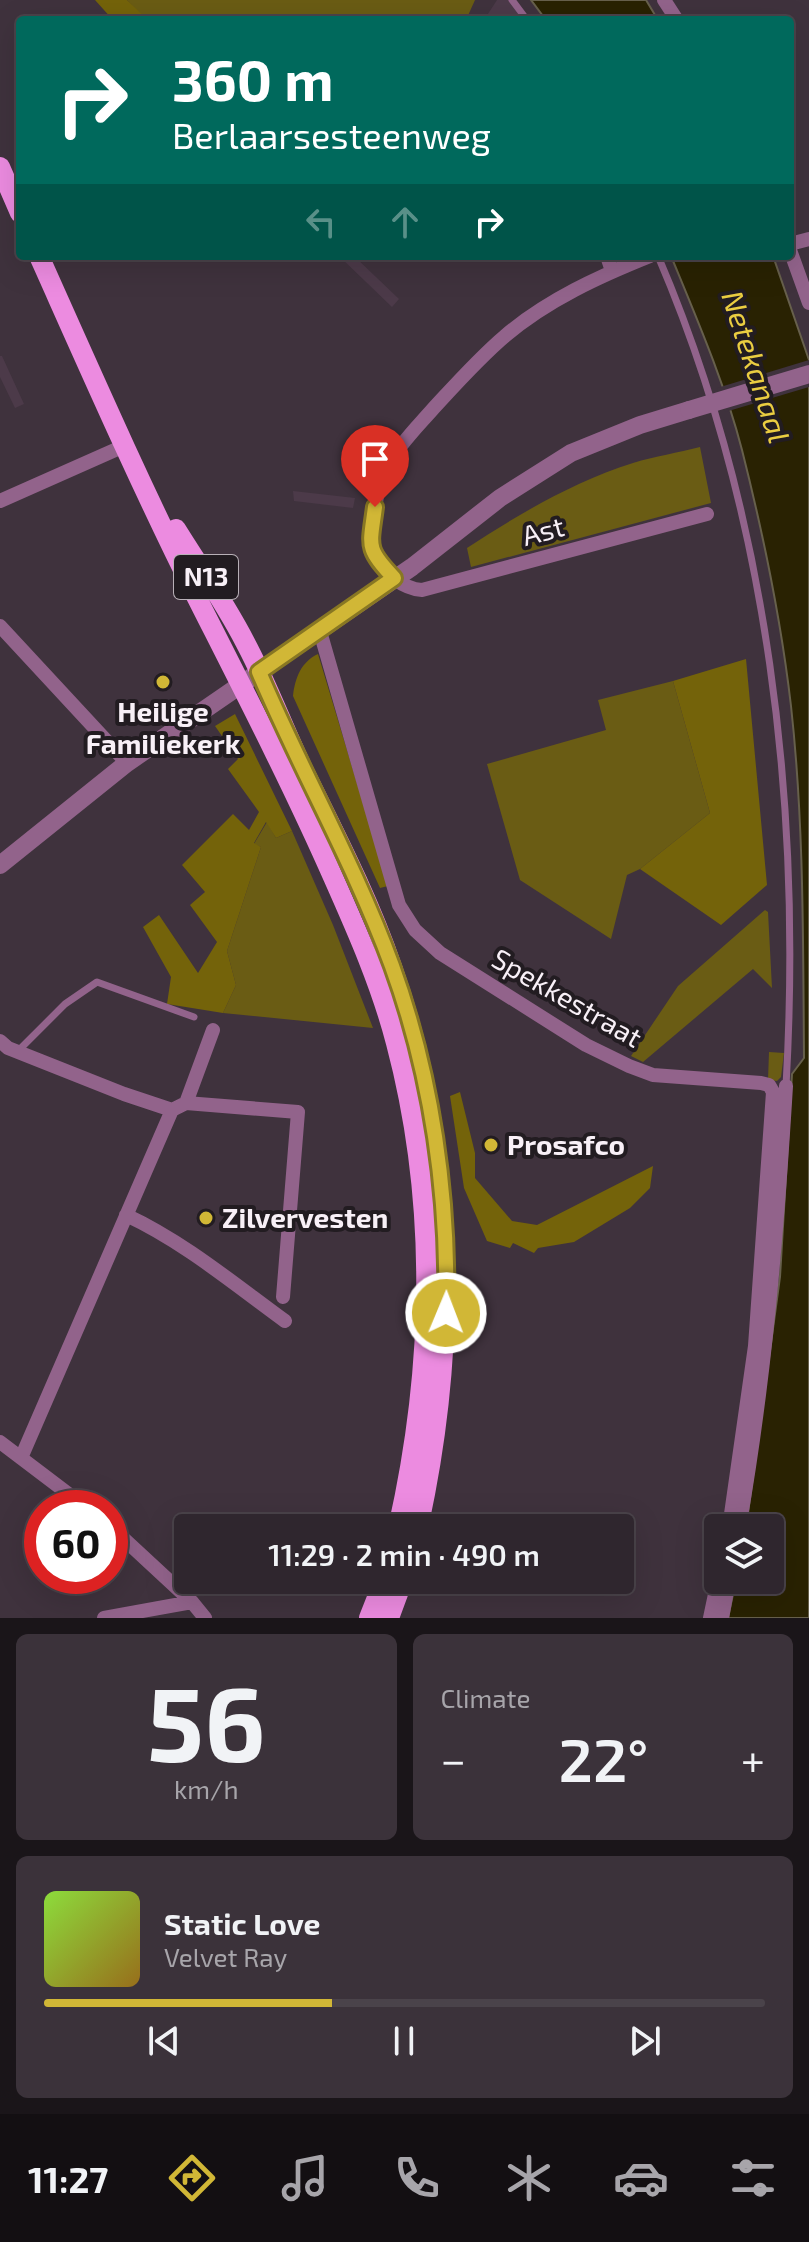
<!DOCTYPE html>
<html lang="en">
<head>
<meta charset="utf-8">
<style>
  :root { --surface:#2f262e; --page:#3b323a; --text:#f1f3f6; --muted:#a7a5aa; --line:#4a434a; --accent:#d1b736 }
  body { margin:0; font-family:"Exo 2",sans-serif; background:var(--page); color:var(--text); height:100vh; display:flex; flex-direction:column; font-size:30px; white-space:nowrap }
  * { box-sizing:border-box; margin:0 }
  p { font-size:26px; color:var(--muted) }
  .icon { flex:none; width:44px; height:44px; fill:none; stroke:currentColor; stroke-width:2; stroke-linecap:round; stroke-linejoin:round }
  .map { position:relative; height:1618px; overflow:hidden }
  .details { display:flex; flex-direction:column; gap:16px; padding:16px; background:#1a1519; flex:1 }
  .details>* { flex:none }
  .guide { position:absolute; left:16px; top:16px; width:778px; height:244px; border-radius:8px; box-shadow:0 8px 32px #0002,0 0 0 2px var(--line); background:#00695c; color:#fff; overflow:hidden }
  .controls { position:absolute; left:704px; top:1514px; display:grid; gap:16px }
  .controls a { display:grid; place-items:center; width:80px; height:80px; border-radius:8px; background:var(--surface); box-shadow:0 8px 32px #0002,0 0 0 2px var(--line); font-size:40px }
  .speed { position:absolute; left:24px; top:1490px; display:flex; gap:16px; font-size:40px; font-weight:700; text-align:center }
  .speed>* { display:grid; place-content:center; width:104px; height:104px; border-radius:50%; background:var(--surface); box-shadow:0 8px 32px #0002,0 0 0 2px var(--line); line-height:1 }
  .speed .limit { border:12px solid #d22; background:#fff; color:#111 }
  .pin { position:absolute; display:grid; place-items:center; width:68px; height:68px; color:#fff; margin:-82px -34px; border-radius:50% 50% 50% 0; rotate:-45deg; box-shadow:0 0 8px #0007 }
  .pin .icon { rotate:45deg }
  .me { position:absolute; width:88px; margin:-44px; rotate:1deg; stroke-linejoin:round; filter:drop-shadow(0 0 6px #0008) }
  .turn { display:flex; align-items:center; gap:28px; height:168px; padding:0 24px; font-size:36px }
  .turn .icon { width:104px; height:104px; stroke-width:2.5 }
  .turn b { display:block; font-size:56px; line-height:68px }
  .lanes { display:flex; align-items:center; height:76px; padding:0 24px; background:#0003; justify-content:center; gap:40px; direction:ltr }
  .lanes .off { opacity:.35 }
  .big { font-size:60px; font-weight:600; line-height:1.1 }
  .details .card { flex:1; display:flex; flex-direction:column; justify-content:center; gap:12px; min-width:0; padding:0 28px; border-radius:12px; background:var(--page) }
  .details .dial { align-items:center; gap:0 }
  .dial b { font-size:104px; line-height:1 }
  .song { display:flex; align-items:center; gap:24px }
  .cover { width:96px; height:96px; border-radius:12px; background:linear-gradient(135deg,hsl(90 70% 55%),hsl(40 70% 35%)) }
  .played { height:8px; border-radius:4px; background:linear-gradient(90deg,var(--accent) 40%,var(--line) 40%) }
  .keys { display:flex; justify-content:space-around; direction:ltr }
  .heat { display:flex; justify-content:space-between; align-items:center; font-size:44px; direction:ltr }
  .details .tiles { flex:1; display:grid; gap:16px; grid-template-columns:1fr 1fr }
  .card:last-child { grid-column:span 2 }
  .trip { position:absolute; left:174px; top:1514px; width:460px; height:80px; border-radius:8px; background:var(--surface); box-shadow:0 8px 32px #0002,0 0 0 2px var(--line); font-weight:600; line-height:80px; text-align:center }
  .dock { display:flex; height:128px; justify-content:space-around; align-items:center; background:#130f12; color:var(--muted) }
  .dock .icon { width:56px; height:56px }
  .dock .on { color:var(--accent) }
  .dock b { font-size:36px; color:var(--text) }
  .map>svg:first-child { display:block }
  .built { fill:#4c3a49 }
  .green { fill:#6a5c14 }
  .forest { fill:#74630a }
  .water { fill:#292202; stroke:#67604c; stroke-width:2 }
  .pier { fill:#3f323d }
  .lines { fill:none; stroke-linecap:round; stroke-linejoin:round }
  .service { stroke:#92638b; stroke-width:7 }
  .minor { stroke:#92638b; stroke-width:14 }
  .tertiary { stroke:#92638b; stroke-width:18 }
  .primary { stroke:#ec8be0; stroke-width:20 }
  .tertiary-bridge { stroke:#92638b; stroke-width:18 }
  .route-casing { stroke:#887723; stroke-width:20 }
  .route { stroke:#d1b736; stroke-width:14 }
  .poi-dot { fill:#d1b736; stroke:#221c21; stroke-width:3 }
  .labels { text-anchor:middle; stroke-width:8; stroke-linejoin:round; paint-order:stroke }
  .shield { fill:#221c21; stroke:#b8b0b7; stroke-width:2 }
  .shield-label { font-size:26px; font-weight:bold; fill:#f8f0f7 }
  .street-label { font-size:28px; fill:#f8f0f7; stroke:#221c21 }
  .poi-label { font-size:28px; font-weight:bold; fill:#f8f0f7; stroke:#221c21; text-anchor:start }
  .water-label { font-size:30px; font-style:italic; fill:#eacd41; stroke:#221c21 }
</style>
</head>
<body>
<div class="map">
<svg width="809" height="1618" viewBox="0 0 809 1618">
  <rect width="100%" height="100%" fill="#3f323d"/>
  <path class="built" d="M 497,0 L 512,0 L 527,20 L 484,20 Z
    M 339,256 L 354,256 L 399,299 L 392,307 Z
    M 0,356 L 2,356 L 24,404 L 15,408 L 0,377 Z
    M 293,491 L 355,498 L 353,508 L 294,501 Z"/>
  <path class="green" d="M 127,0 L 475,0 L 466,20 L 146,20 Z
    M 700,447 L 711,503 L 471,567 L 467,548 C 519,514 573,482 633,463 C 655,456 678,453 700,447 Z
    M 673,681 L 710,813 L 640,869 L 627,875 L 611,939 L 520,880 L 487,764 L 606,730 L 598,700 Z
    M 267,822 L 276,838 L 292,831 L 333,925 L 373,1028 L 223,1013 L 236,985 L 227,951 L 261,847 L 254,844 Z
    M 765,910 L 768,912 L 772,988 L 753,969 L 643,1062 L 631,1056 L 678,986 Z
    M 769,1052 L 784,1053 L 781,1077 L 777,1081 L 768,1080 Z"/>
  <path class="forest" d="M 95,0 L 127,0 L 147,19 L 113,20 Z
    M 318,654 L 388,886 L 380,888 L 293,696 C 295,678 301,662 318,654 Z
    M 746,659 L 767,885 L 721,925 L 640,869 L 710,813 L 673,681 Z
    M 235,714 L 292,831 L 276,838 L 266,822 L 254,843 L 261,847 L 227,951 L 236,985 L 223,1013 L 167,1004 L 171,977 L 143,927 L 159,915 L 198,973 L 217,942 L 190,905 L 205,892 L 182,865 L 233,814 L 249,830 L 259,812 L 228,769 L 238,759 L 215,726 Z
    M 460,1092 L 475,1153 L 475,1178 L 512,1221 L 537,1225 L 653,1166 L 650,1188 L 630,1208 L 574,1242 L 538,1248 L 534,1253 L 513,1243 L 510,1248 L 487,1241 L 464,1188 L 450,1096 Z"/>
  <path class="water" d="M 531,0 L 646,0 L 658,20 L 546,20 Z
    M 671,256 L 773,256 L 809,360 L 809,1618 L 728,1618 L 736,1580 L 770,1580 L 770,1528 L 746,1528 L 780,1277 L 792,1074 L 804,1058 C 803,941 804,823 791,706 C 781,620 763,533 742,450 C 725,384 697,319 671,256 Z"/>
  <path class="pier" d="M 809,360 L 809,387 L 725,412 L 717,388 Z"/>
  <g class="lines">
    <path class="service" d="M 512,0 L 527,20
      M 658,256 C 769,515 802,807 786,1086
      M 18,1051 L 65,1004 L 97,982 L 194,1017"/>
    <path class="minor" d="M 664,0 L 677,20
      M 790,244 L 809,239
      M 790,250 L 809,303
      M 607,256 L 612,271
      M 650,256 C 600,276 547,300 505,336 C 479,358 456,384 432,410 C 400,446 380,463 374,514 C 373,527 367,544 374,556 C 383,572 403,589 422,590 L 707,514
      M 0,501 L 124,446
      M 0,626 L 127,763
      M 319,628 L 399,905 L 415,930 L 440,953 L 586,1045 L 629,1066 L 653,1075 L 761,1083 L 769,1085 L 773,1092 L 755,1346 L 729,1528
      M 0,1041 L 8,1048 L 124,1094 L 172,1110 L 186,1103 L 298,1112 L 283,1297
      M 186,1103 L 213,1030
      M 126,1215 C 184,1242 234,1284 285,1321
      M 0,1442 L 87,1508
      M 21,1458 L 172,1110
      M 110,1526 L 192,1602 L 205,1618
      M 739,1528 C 765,1381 777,1234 786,1086
      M 104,1618 L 192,1602
      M 710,1618 L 718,1580
      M 722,1618 L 729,1580"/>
    <path class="tertiary" d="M 0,865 L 127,763 L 412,567 L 500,498 L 571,453 L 640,425 L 689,410"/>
    <path class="primary" d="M 0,167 L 20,213
      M 39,256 C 90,370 140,484 196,596 C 243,689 291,782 333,877 C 357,931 381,985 396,1043 C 438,1202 434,1368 398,1528
      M 176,529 C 199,566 225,603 245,642 C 267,683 283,727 303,769 C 335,834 369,899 392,967 C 456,1148 459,1342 418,1528
      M 369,1618 L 384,1580
      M 389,1618 L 403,1580"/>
    <path class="tertiary-bridge" d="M 689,410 L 809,374"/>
  </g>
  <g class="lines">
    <g class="route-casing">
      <path id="route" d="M 375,507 C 370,546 365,548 394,578 L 259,672 C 301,771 355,865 392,966 C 432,1076 449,1197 446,1313"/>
    </g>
    <use href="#route" class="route"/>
  </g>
  <g class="poi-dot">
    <circle cx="163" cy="682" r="8"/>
    <circle cx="491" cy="1145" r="8"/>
    <circle cx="206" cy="1218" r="8"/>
  </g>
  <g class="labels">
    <rect class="shield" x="174" y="555" width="64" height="44" rx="6"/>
    <g class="shield-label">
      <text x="206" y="586">N13</text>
    </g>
    <g class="street-label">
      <text transform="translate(543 531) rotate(-15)" y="10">Ast</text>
      <text transform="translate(567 998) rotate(30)" y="10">Spekkestraat</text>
    </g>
    <g class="poi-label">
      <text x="163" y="722" text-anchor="middle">Heilige<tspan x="163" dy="32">Familiekerk</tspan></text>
      <text x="507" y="1155">Prosafco</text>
      <text x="222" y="1228">Zilvervesten</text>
    </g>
    <g class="water-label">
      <text transform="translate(755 367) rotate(72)" y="10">Netekanaal</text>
    </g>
  </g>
</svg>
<div class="controls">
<a><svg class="icon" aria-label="layers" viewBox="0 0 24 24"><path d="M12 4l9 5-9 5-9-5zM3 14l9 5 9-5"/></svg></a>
</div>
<div class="speed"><div class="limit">60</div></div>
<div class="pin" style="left:375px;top:507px;background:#d93025"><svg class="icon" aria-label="arrive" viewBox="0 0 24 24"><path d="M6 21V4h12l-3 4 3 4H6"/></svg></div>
<svg class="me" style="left:446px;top:1313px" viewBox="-20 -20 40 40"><circle r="17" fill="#d1b736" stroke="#fff" stroke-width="3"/><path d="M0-11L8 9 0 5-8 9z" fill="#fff"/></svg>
<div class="trip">11:29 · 2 min · 490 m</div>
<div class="guide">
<div class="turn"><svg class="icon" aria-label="right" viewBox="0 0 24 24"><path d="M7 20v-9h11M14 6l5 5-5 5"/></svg><div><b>360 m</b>Berlaarsesteenweg</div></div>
<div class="lanes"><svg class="icon off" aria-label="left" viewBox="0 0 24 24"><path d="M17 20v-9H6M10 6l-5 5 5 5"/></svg><svg class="icon off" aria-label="ahead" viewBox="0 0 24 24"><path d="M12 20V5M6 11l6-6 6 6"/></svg><svg class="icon" aria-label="right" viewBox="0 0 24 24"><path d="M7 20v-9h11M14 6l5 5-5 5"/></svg></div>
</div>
</div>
<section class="details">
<div class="tiles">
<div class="card dial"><b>56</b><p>km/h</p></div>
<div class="card"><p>Climate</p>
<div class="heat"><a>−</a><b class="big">22°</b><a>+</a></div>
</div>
<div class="card">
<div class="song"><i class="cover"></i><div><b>Static Love</b><p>Velvet Ray</p></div></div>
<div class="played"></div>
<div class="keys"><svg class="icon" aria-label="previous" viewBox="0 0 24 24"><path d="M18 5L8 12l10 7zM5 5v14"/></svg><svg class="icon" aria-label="pause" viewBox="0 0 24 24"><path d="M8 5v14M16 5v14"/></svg><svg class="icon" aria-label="next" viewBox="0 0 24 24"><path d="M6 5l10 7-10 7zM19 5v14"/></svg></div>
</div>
</div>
</section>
<nav class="dock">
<b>11:27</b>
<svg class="icon on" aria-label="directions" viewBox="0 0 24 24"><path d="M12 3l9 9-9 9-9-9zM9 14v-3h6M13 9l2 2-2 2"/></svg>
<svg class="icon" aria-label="music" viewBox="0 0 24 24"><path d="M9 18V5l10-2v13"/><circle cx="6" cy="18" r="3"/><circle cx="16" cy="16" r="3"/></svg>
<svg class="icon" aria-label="phone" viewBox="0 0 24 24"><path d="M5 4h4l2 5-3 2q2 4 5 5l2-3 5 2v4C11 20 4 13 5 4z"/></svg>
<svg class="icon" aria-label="climate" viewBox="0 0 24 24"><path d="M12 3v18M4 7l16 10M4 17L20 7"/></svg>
<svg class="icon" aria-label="car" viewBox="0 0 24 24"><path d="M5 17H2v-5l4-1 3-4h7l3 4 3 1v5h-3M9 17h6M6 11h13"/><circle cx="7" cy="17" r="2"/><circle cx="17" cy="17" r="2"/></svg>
<svg class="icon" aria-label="filters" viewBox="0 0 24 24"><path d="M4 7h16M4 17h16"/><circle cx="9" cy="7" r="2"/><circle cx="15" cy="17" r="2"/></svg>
</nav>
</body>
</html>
